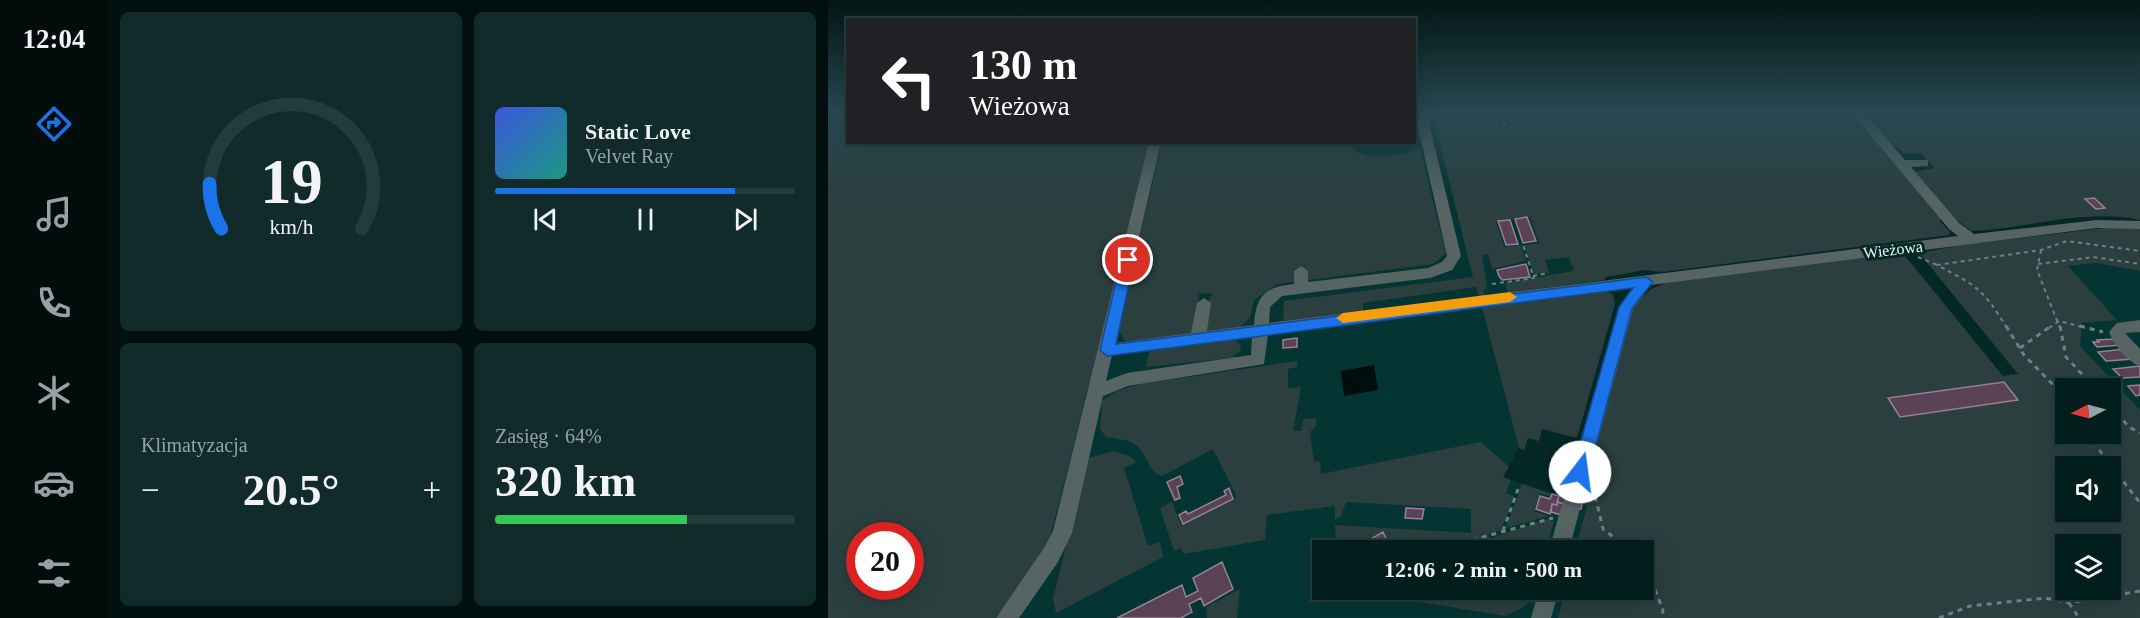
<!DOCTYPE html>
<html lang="pl">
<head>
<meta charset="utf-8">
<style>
  :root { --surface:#021e1c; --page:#102b29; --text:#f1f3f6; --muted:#96a2a3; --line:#233c3b; --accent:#1a73e8 }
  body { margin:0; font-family:Georgia,serif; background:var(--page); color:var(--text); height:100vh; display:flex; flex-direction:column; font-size:22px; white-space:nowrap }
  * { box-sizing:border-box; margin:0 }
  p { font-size:20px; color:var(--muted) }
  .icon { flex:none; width:33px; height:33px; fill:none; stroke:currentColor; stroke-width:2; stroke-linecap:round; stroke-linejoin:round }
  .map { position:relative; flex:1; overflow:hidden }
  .sheet { display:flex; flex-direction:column; gap:12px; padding:12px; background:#01100f; width:720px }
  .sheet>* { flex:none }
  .hud { position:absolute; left:18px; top:18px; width:570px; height:126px; border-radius:0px; box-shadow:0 6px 24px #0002,0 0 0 2px var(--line); background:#202124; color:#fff; overflow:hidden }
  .needle { width:39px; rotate:264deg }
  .controls { position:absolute; left:1227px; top:378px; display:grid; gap:12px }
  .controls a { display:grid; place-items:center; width:66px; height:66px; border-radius:0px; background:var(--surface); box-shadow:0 6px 24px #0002,0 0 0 2px var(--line); font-size:30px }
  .speed { position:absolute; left:18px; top:522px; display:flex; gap:12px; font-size:30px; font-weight:700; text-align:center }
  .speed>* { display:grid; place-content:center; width:78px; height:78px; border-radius:50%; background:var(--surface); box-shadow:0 6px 24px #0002,0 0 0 2px var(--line); line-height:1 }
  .speed .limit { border:9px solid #d22; background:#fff; color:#111 }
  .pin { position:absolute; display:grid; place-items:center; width:51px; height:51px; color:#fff; margin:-26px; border:3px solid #fff; border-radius:50%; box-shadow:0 2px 6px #0007 }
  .me { position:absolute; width:66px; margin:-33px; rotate:15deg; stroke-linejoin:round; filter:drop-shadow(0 0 4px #0008) }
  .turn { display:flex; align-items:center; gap:21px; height:126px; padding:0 24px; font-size:27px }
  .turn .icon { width:78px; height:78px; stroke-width:2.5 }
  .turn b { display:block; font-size:42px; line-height:51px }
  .big { font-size:45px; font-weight:700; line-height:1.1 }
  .sheet .card { flex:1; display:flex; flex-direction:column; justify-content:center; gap:9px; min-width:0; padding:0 21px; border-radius:9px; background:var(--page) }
  .sheet .dial { align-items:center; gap:0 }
  .dial svg { height:156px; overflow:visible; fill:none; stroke:var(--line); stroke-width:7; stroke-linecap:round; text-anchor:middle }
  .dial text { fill:var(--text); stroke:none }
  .song { display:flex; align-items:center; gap:18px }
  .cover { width:72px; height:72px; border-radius:9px; background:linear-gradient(135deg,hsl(230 70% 55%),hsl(170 70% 35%)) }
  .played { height:6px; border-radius:3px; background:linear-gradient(90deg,var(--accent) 80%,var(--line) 80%) }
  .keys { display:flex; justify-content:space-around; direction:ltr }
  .heat { display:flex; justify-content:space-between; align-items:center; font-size:33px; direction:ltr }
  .charge { height:9px; border-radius:4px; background:linear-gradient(90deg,#34c759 64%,var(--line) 0) }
  .sheet .tiles { flex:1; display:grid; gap:12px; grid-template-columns:repeat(2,1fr) }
  .trip { position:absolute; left:484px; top:540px; width:342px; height:60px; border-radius:0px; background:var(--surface); box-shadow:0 6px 24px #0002,0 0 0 2px var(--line); font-weight:700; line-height:60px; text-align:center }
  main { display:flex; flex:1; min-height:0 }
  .dock { display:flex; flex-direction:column; width:108px; justify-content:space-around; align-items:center; background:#010c0b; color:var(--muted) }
  .dock .icon { width:42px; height:42px }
  .dock .selected { color:var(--accent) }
  .dock b { font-size:27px; color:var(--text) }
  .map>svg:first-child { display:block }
  .built { fill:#053533; fill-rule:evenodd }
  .green { fill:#2a3f3e; fill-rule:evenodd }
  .water { fill:#000d0d }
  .building { fill:#594255; stroke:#988195; stroke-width:1.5 }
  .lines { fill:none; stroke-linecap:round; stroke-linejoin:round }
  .path-far1 { stroke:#678482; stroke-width:2; stroke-dasharray:4 4; stroke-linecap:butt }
  .path { stroke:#678482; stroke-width:3; stroke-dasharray:5 5; stroke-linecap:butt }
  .minor { fill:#566564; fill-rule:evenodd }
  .route { fill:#1a73e8; stroke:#114b97; stroke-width:1.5 }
  .slow { fill:#f59e0b }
  .labels { text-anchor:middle; stroke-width:6; stroke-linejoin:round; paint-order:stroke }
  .street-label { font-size:16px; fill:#e4f7f6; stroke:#032826 }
</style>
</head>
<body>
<main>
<nav class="dock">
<b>12:04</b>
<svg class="icon selected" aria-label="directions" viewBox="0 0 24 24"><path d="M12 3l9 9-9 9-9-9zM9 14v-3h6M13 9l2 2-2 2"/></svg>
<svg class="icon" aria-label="music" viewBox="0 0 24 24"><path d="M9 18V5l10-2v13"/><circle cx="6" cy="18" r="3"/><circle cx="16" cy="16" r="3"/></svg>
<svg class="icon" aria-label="phone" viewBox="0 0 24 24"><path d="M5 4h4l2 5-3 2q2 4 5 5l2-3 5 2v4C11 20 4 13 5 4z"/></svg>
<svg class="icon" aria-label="climate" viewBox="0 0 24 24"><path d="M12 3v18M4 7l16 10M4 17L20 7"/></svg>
<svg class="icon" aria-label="car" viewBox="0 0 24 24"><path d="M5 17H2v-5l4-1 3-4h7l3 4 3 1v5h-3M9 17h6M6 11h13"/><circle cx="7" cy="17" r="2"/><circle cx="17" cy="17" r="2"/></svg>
<svg class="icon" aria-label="filters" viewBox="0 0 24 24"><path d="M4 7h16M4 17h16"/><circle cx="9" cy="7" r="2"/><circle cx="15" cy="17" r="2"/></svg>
</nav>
<section class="sheet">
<div class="tiles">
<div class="card dial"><svg viewBox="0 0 100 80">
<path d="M14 69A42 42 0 1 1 86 69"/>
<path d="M14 69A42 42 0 0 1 8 46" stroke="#1a73e8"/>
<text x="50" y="56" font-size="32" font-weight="700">19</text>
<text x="50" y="72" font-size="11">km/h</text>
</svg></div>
<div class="card">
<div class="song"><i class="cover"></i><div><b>Static Love</b><p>Velvet Ray</p></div></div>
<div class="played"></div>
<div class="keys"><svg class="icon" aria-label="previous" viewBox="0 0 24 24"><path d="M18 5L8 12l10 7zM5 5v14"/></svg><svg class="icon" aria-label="pause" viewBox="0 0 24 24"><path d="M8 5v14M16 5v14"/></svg><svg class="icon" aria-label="next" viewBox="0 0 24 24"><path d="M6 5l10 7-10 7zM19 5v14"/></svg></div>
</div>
<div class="card"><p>Klimatyzacja</p>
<div class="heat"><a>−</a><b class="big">20.5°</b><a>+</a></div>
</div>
<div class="card"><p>Zasięg · 64%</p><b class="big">320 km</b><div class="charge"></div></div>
</div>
</section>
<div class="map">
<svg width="1312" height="618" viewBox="0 0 1312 618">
  <rect width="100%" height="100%" fill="#032826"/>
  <path class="built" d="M 0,113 L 19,113 L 20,142 L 586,142 L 587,113 L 623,113 L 606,120 L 630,213 L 761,204 L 776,280 L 651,297 L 691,448 L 675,477 L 759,505 L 747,550 L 495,550 L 495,590 L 737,590 L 730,618 L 0,618 ZM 32,536 L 82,536 L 82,586 L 32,586 Z
    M 1268,263 L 1312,271 L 1312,410 L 1252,346 L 1253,323 L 1238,266 Z"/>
  <path class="green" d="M 0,113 L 19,113 L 20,142 L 323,143 L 221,541 L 207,568 L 167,618 L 0,618 ZM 32,536 L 82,536 L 82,586 L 32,586 Z
    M 624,113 L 684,113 L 680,121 L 669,124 L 673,127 L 684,121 L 686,113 L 1027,113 L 1117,219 L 1111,220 L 1122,232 L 1121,235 L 834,272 L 817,270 L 778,277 L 776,280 L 680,293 L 677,283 L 746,271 L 741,257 L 717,260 L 721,272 L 706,275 L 696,245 L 711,243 L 702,217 L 668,221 L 676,247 L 693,245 L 698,261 L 664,269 L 660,254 L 654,255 L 659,289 L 655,290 L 657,296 L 651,296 L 648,287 L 535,303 L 535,311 L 455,321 L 456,301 L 645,277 L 606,120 Z
    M 1032,113 L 1312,113 L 1312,220 C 1257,208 1198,229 1143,231 L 1126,218 L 1087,172 L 1106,168 L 1093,153 L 1076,154 L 1070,147 L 1059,145 Z
    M 334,143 L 517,143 C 538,164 566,156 592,149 L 618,253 L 605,264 L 449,284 L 426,300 L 422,318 L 412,327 L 379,332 L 380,302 L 384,293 L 371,294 L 370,302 L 372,302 L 363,335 L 297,341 L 290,329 Z
    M 1293,226 L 1312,229 L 1312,271 L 1268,263 L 1240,266 L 1289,320 L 1254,323 L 1252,346 L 1312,410 L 1312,618 L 730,618 L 737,590 L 816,590 L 816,550 L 747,550 L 759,506 L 754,504 L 758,486 L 753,484 L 805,306 L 823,289 L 845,280 L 1067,253 L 1075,255 L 1083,263 L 1175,376 L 1190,374 L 1091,253 L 1134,245 ZM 1238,388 L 1282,388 L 1282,434 L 1238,434 ZM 1238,466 L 1282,466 L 1282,512 L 1238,512 ZM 1238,544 L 1282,544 L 1282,590 L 1238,590 Z
    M 777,289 L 785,295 L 787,304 L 749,438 L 714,429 L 711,441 L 700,438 L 696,450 L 691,448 L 653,304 Z
    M 405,339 L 412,344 L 413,350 L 404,358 L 317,367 L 322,350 Z
    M 469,361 L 469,367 L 460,369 L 460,388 L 473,387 L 465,431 L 473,431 L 475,419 L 488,418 L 488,426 L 482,432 L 486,461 L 492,462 L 493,474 L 653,442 L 681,467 L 675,477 L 683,480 L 678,493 L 686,496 L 673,530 L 659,534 L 663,538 L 720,519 L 726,522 L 717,550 L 576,550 L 574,547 L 567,550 L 555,531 L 520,550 L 508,550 L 507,525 L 643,533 L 643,509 L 518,502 L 513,517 L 507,519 L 507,506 L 439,515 L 437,540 L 356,554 L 353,548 L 346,551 L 332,508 L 344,502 L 353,525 L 409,497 L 385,449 L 334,476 C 320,471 320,457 310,447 C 302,439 289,439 278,437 L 272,429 L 274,401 L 289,391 L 312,384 Z
    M 285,451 L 302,456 L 308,462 L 296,468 L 320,546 L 332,542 L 335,557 L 228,613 L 225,599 L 260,458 Z
    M 694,484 L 724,494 L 723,497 L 712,493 L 706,511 L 721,516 L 678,528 Z
    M 412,589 L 409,618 L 379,618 L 378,607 Z
    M 585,590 L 706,590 L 703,599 L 693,609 L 677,616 L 580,600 Z"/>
  <path class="water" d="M 546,365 L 550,390 L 516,396 L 513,371 Z"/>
  <path class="building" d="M 1266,198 L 1277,208 L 1268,209 L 1257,199 Z
    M 699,217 L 708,241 L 695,243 L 687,219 Z
    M 682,220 L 690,244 L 678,245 L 670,221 Z
    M 698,264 L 702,277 L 674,280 L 671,276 L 669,270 Z
    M 469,338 L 469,347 L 455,348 L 455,340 Z
    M 1288,339 L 1294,345 L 1269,347 L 1265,342 L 1271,342 L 1269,340 Z
    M 1297,349 L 1305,359 L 1278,361 L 1270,352 Z
    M 1312,366 L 1312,377 L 1294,378 L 1285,369 Z
    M 1176,382 L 1190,400 L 1072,417 L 1060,398 Z
    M 1312,385 L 1312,395 L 1308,396 L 1300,386 Z
    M 352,476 L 355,484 L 349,487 L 352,498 L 347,500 L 339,482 Z
    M 736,479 L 758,486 L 753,509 L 729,502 Z
    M 401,488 L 405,499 L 355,524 L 351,515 L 358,511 L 360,514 L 398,495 L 396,491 Z
    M 724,494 L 731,496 L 729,505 L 724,504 L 722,514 L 708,509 L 712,496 L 722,499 Z
    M 729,502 L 737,504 L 733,515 L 723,512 L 724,504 L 729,505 Z
    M 578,508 L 596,509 L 594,519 L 577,518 Z
    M 555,532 L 564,550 L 523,550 Z
    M 394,562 L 405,589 L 376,606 L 373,598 L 361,604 L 364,612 L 353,618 L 289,618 L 354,585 L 358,597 L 370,591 L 365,578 Z"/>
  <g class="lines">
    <path class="path-far1" d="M 675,125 L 683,120 L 685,113
      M 1213,250 L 1209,270 L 1232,328
      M 1090,257 L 1109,265
      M 1210,264 L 1265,257 L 1312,264
      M 705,276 L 721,273
      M 664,284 L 706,278 L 695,245
      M 1179,328 C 1155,289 1149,286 1109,265 L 1213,250 L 1239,241 L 1312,251
      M 1221,328 L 1231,321 L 1258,328"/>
    <path class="path" d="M 1178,326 L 1196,355 L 1238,398
      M 1232,326 L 1238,357 L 1267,388
      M 1252,326 L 1275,332
      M 1192,348 L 1223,326
      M 1282,406 L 1301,427 L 1312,433
      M 1259,434 L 1312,503
      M 765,487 L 775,529 L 802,550
      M 675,531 L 690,489
      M 644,540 L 725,518
      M 816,562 L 835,610 L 834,618
      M 1241,603 L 1251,618
      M 1111,618 L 1142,606 L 1217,598 L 1241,603 L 1312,591"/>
    <path class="minor" d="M 597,113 L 610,113 L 601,123 L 633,256 L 624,270 L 602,278 L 454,296 L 442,307 L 441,323 L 1130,236 L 1121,229 L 1024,113 L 1036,113 L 1077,160 L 1100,160 L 1100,166 L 1083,167 L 1131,223 L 1146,234 L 1269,220 L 1312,221 L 1312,229 L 1269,228 L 823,285 L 805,309 L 741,550 L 721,550 L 791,307 L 805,287 L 440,335 L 436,364 L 300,386 L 275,396 L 244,533 L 230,562 L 191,618 L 168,618 L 216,548 L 225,531 L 321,142 L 333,142 L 287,343 L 363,333 L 369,303 L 376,298 L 383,303 L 379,331 L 426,325 C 428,296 436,287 466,284 L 466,271 L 473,266 L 480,271 L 480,282 L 600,268 L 614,262 L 619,256 L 589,122 ZM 424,337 L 423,355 L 299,373 L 278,381 L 284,355 Z
      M 1312,320 L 1312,332 L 1297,333 L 1312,349 L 1312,366 C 1300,362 1285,344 1281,332 L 1289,323 Z
      M 711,590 L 731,590 L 723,618 L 703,618 Z"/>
  </g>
  <linearGradient id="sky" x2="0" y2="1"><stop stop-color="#021615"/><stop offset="0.56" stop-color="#284852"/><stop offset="1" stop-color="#284852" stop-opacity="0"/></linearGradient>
  <rect width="1312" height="200" fill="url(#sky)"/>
  <path class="route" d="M 300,255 L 306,260 L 288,344 L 818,277 L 825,282 L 804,308 L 761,472 L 758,477 L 752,479 L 747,477 L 744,472 L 791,307 L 805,288 L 279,356 L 272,350 L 293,260 Z"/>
  <path class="slow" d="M 682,292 L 689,297 L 682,302 L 515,323 L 508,318 L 515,313 Z"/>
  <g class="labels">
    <g class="street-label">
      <text transform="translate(1065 249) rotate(-7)" y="6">Wieżowa</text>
    </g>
  </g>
</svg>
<div class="controls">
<a><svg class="needle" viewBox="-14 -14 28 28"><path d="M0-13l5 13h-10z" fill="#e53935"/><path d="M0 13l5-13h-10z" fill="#96a2a3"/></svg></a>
<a><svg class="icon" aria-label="sound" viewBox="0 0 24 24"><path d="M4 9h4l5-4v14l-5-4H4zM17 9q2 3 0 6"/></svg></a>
<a><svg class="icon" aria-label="layers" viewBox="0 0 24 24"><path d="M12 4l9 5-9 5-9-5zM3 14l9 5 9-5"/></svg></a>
</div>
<div class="speed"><div class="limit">20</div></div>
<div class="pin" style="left:300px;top:260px;background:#d93025"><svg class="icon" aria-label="arrive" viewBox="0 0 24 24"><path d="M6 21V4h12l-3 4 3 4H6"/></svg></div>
<svg class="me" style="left:752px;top:472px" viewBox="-20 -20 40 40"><circle r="19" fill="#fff"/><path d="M0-13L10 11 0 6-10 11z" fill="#1a73e8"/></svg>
<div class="trip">12:06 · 2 min · 500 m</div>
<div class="hud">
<div class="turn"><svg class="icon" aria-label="left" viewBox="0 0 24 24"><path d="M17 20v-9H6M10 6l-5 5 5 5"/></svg><div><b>130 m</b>Wieżowa</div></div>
</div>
</div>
</main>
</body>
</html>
